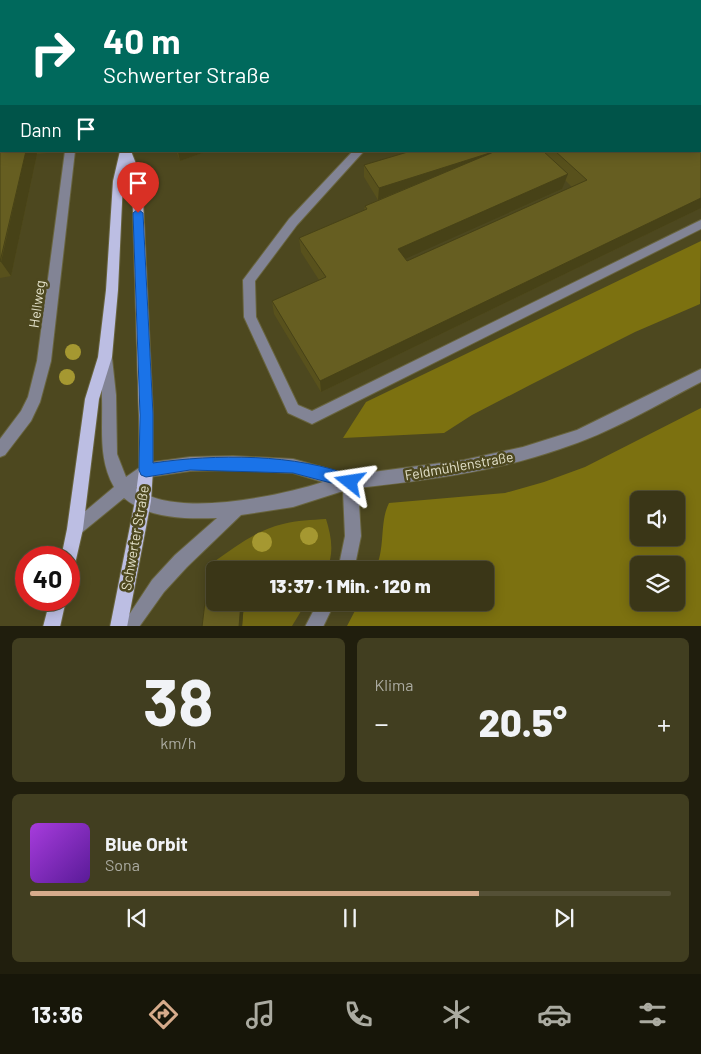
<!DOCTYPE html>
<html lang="de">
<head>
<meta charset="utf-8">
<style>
  :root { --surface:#3a3617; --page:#413e20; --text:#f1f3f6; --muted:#ababa1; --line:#545036; --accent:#d6ab8b }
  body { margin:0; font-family:Barlow,sans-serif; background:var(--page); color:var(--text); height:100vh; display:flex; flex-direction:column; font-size:19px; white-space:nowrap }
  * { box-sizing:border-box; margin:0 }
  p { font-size:16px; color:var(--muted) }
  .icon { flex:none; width:28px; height:28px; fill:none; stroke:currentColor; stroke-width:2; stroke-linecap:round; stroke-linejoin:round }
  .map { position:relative; height:626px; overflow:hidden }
  .side { display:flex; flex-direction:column; gap:12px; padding:12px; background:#201e0d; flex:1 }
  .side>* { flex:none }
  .hud { position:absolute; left:0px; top:0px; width:701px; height:152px; box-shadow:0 2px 12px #0003,0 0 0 1px var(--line); background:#00695c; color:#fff; overflow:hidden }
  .controls { position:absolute; left:630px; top:491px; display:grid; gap:10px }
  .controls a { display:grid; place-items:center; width:55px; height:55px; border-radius:8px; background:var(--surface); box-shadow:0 2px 12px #0003,0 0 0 1px var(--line); font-size:25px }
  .speed { position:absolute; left:15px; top:546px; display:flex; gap:10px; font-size:25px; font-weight:700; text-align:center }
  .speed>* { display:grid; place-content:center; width:65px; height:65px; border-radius:50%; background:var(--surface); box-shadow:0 2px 12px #0003,0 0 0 1px var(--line); line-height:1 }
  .speed .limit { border:8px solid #d22; background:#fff; color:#111 }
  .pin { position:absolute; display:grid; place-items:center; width:42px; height:42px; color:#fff; margin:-51px -21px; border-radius:50% 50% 50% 0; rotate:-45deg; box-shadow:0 0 5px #0007 }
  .pin .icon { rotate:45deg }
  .me { position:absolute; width:55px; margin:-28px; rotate:285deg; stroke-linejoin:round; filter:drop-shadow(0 0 4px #0008) }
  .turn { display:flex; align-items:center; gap:18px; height:105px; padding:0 20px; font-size:22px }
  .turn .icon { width:65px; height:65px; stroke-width:2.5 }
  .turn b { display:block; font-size:35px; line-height:42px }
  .then { display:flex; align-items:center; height:48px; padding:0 20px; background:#0003; gap:10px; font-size:19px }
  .big { font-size:38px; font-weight:800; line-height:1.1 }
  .side .widget { flex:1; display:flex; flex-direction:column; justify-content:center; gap:8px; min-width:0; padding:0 18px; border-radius:8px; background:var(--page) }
  .side .dial { align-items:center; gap:0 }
  .dial b { font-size:65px; line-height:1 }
  .song { display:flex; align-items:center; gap:15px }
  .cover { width:60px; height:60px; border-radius:8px; background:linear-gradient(135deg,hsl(280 70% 55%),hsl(270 70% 35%)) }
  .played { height:5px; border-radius:2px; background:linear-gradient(90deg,var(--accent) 70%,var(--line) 70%) }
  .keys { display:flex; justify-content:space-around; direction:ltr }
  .heat { display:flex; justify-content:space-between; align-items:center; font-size:28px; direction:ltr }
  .side .tiles { flex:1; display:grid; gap:12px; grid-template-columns:1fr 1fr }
  .widget:last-child { grid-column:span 2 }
  .trip { position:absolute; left:206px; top:561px; width:288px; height:50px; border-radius:8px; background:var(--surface); box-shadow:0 2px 12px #0003,0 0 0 1px var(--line); font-weight:800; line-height:50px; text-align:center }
  .tab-bar { display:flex; height:80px; justify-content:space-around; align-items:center; background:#171609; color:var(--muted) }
  .tab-bar .icon { width:35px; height:35px }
  .tab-bar .active { color:var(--accent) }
  .tab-bar b { font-size:22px; color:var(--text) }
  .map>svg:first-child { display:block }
  .green { fill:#726814 }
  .forest { fill:#7c7110; fill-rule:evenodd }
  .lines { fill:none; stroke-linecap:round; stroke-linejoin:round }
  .minor-casing { stroke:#68643e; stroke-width:2 }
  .major-casing { stroke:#68643e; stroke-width:2 }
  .minor { fill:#828495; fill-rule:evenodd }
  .major { fill:#bcbee3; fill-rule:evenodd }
  .rail-casing { stroke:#b0ad90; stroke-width:4 }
  .rail { stroke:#4d481f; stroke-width:2.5; stroke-dasharray:8; stroke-linecap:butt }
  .tree { fill:#a59831 }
  .wall { fill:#58511c; fill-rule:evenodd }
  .shaded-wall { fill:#474217 }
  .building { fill:#665e21; stroke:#474217 }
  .route { fill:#1a73e8; stroke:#114b97 }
  .labels { text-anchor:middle; stroke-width:5; stroke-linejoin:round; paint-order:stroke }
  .street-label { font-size:14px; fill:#e4e2cb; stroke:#4d481f }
</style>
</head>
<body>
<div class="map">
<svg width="701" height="627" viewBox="0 0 701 627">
  <rect width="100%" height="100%" fill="#4d481f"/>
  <path class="green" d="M 326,519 C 331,535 335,554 326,570 L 215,570 L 212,573 L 213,564 L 215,561 C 236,546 257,530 283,524 C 297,520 312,520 326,519 Z
    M 244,603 L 306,603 L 292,626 L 242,627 Z"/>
  <path class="forest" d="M 701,241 L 700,304 L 635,332 L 530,385 L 472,415 L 444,433 L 343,438 L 366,402 Z
    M 701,408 L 701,626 L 347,626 L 359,603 L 485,602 L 485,570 L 375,570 C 386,548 379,523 389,503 L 505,493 L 544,482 L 585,467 ZM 639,500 L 676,500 L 676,538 L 639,538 ZM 639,565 L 676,565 L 676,602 L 639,602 Z"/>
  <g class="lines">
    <g class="minor-casing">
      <path id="minor" d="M 308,0 L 316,0 L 317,1 L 309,1 Z
        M 65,151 L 75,151 L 51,361 L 40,402 L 31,421 L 5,455 L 0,457 L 0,439 L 21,411 L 28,397 L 37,361 Z
        M 353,151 L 364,151 L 297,225 L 255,281 L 256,317 L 298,405 L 312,411 L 701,220 L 701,229 L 312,424 L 288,413 L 244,317 L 243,280 L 289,219 Z
        M 105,352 L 110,354 L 112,358 L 116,395 L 117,454 L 126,477 L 146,463 L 190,457 L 233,456 L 293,459 L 350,475 L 464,460 L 523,447 L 577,430 L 701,369 L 701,382 C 655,406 610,433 560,449 C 494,472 427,480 358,488 L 361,536 L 354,570 L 338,570 L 345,536 L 343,491 L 293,507 L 241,515 L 187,567 L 164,592 L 139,627 L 121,627 L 152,580 L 175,555 L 217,518 C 186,519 149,519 124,498 L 80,534 L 75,537 L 70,534 L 67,529 L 70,524 L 114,487 C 98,459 103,428 102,398 C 102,384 100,371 98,358 L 100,354 ZM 233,470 L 293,473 L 323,482 C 280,496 173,519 136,488 L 149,477 L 190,471 Z
        M 318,602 L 335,602 L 323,627 L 305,627 Z"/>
    </g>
    <g class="major-casing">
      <path id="major" d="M 120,0 L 128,0 L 128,1 L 120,1 Z
        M 120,151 L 131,151 L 142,179 L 153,415 L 153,470 L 151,501 L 127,627 L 110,627 L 135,501 L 139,470 L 139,415 L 132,179 L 127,166 L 123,181 L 118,290 L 112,357 L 99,399 L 83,529 L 75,564 L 69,566 L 69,558 L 61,558 L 67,529 L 85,399 L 98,357 L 106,290 L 113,181 Z
        M 50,600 L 66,600 L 60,627 L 43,627 Z"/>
    </g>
    <use href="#minor" class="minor"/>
    <use href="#major" class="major"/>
    <g class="rail-casing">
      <path id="rail" d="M 91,1 L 95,0
        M 111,1 L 115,0
        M 149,1 L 154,0
        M 172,1 L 177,0"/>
    </g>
    <use href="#rail" class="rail"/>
  </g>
  <g class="tree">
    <circle cx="73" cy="352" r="8"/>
    <circle cx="67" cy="377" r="8"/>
    <circle cx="309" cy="536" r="9"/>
    <circle cx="262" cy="542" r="10"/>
  </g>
  <path class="wall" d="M 615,0 L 701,0 L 701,45 L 700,46 L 700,1 L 617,1 Z
    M 0,49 L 1,151 L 47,151 L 47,153 L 37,154 L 11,276 L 0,278 Z
    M 176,151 L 208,151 L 180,161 Z
    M 411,151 L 700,151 L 701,208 L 321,392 L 274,314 L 272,301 L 319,280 L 301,252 L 299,238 L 364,210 L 365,206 L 378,200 L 364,177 L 364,165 ZM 565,180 L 572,187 L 407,261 L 406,258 L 562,189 Z"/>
  <path class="shaded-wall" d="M 629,0 L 641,0 L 640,1 L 628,1 Z
    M 700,32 L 701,32 L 701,45 L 700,46 Z
    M 26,151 L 36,151 L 37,154 L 11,276 L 1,262 Z
    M 181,151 L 208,151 L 180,161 L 178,152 Z
    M 496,151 L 378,200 L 379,188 Z
    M 568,174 L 562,189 L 396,263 L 398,249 Z
    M 701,198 L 701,208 L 321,392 L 320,381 Z
    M 241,602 L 244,602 L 242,627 L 239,627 Z"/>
  <path class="building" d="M 347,0 L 605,0 L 606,1 L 343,1 Z
    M 655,0 L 701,0 L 701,32 L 700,32 L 700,1 L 656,1 Z
    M 0,49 L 1,49 L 1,151 L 26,151 L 0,262 Z
    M 700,66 L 701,67 L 701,198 L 320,381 L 272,301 L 326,277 L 299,238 L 367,209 L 365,206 L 496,151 L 543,151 L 568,174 L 398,249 L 407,261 L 587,180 L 555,151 L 700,151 Z
    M 411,151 L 496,151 L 379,188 L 364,165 Z
    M 209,569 L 244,569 L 244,570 L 215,570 L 215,602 L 241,602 L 239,627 L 202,627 Z"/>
  <path class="route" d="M 138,209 L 143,213 L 153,415 L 153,463 C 215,454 296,453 355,477 L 357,482 L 355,486 L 350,488 L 293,473 L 190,470 L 146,477 L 141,475 L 139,470 L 140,415 L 133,213 Z"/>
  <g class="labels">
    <g class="street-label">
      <text transform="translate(37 304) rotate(-82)" y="5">Hellweg</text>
      <text transform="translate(459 466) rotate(-10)" y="5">Feldmühlenstraße</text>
      <text transform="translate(135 538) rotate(-80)" y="5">Schwerter Straße</text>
    </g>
  </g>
</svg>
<div class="controls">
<a><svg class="icon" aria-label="sound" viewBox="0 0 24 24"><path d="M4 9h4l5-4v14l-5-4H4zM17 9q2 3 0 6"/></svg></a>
<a><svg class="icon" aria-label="layers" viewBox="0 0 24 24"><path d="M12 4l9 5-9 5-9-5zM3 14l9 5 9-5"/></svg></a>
</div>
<div class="speed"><div class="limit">40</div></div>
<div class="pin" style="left:138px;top:213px;background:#d93025"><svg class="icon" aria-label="arrive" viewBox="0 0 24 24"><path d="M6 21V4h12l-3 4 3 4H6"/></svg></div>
<svg class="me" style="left:350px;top:482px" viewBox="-20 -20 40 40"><path d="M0-17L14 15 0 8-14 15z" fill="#1a73e8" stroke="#fff" stroke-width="4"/></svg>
<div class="trip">13:37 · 1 Min. · 120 m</div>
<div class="hud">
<div class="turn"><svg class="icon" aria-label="right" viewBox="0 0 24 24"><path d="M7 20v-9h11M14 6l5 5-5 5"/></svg><div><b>40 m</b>Schwerter Straße</div></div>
<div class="then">Dann<svg class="icon" aria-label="arrive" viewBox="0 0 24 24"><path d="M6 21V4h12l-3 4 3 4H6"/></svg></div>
</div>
</div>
<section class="side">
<div class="tiles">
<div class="widget dial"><b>38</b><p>km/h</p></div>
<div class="widget"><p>Klima</p>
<div class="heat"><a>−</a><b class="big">20.5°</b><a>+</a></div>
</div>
<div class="widget">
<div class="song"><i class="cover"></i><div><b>Blue Orbit</b><p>Sona</p></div></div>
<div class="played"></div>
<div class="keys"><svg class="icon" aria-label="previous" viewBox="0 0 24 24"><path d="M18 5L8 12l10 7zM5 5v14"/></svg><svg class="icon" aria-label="pause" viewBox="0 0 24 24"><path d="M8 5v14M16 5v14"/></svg><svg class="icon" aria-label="next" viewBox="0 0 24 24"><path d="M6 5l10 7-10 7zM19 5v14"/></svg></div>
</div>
</div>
</section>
<nav class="tab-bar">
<b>13:36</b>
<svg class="icon active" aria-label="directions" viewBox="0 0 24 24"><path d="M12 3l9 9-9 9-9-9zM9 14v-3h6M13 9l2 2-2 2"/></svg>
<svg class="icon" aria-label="music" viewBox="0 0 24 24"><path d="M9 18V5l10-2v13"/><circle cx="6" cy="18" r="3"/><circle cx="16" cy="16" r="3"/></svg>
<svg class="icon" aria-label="phone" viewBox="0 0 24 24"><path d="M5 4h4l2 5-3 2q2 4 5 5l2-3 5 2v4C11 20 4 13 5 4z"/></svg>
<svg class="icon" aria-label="climate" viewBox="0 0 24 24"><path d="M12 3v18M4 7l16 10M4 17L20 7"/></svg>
<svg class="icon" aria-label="car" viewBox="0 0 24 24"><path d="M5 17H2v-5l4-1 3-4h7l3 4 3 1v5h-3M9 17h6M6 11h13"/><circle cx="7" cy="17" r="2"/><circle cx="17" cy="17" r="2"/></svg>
<svg class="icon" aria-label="filters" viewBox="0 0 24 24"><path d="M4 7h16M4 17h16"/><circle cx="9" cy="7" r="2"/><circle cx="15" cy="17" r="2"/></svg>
</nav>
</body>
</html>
